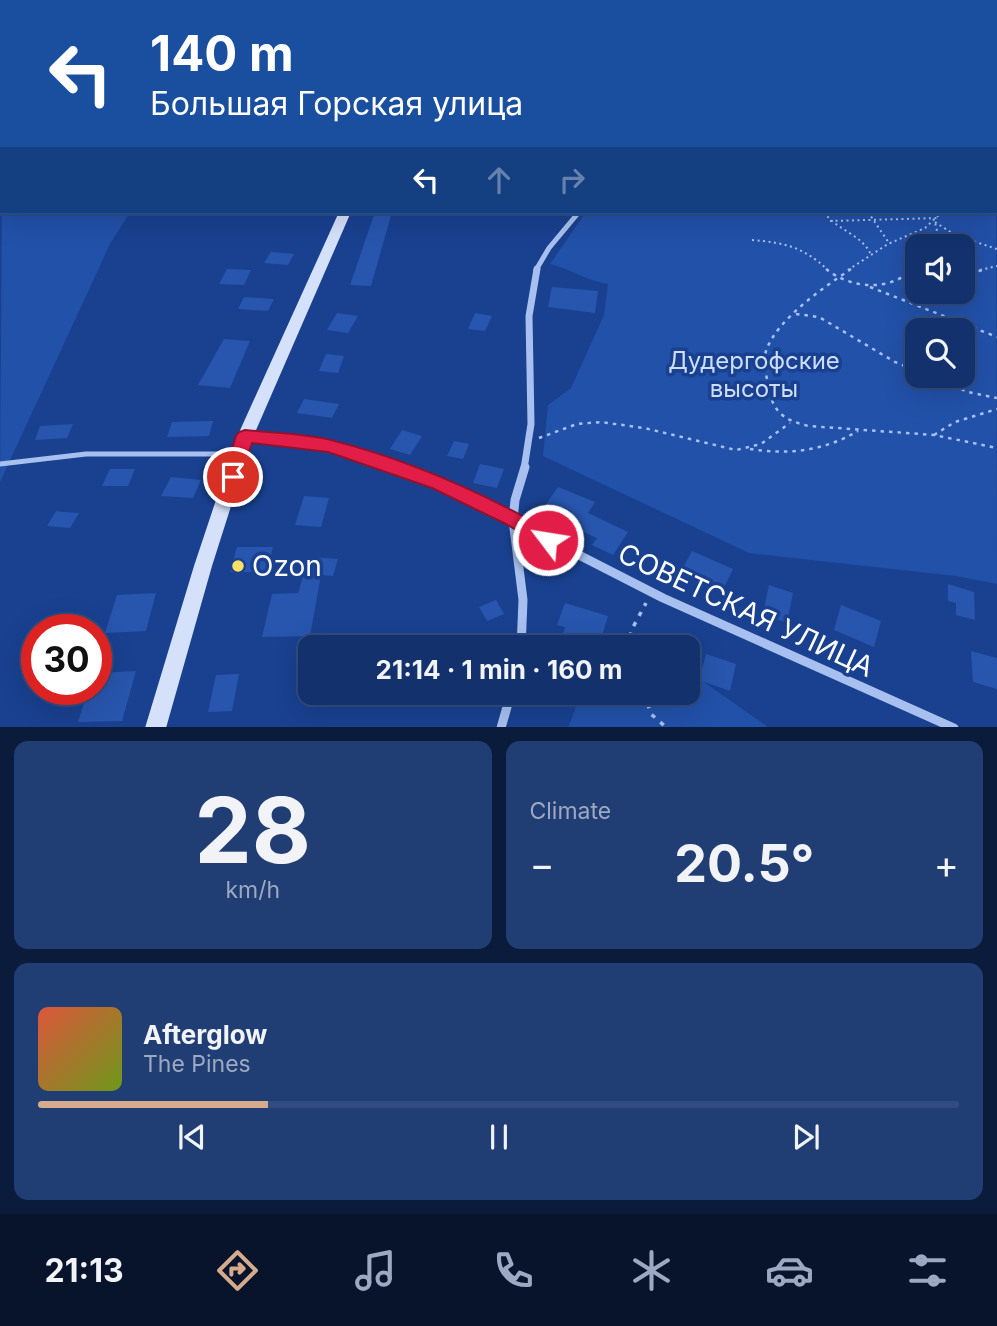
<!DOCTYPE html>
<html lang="en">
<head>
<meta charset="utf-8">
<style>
  :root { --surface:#13316c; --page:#203d74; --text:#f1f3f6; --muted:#9da9c2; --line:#324c7f; --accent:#d6ab8b }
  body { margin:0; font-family:Inter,sans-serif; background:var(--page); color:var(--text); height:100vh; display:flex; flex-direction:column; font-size:26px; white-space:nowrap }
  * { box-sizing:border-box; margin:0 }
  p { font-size:23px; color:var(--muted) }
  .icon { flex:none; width:38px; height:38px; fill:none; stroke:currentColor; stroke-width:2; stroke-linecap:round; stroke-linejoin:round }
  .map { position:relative; height:727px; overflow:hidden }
  .drawer { display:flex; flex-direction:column; gap:14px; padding:14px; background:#0a1b3b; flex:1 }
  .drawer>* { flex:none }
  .guide { position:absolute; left:0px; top:0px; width:998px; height:214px; box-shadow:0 7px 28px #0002,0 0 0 2px var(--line); background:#1a4fa0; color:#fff; overflow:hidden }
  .controls { position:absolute; left:905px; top:234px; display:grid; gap:14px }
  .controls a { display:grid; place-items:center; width:70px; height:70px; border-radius:14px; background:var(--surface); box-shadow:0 7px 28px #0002,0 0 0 2px var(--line); font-size:35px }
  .speed { position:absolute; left:21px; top:614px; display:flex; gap:14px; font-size:35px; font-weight:700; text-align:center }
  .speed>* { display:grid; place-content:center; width:91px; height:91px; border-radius:50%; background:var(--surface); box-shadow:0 7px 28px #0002,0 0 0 2px var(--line); line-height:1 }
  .speed .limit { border:10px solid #d22; background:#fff; color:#111 }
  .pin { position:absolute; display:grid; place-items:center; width:60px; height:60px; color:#fff; margin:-30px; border:4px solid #fff; border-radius:50%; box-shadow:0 2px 7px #0007 }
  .me { position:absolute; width:77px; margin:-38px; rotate:301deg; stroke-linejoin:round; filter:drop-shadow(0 0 5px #0008) }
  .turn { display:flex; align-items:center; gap:24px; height:147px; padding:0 35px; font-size:32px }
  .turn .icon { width:91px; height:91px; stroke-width:2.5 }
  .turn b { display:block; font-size:49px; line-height:60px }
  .lanes { display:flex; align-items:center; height:66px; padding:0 35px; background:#0003; justify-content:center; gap:35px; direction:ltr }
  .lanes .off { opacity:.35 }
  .big { font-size:52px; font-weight:700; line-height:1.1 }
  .drawer .card { flex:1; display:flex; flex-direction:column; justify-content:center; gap:10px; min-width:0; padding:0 24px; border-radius:14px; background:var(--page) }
  .drawer .dial { align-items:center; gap:0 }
  .dial b { font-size:91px; line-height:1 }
  .song { display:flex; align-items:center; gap:21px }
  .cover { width:84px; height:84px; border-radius:10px; background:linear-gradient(135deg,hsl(10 70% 55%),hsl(80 70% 35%)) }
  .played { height:7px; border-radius:4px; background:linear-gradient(90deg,var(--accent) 25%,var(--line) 25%) }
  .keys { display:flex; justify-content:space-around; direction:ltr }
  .heat { display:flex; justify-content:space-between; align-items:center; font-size:38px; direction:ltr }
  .drawer .tiles { flex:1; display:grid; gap:14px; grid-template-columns:1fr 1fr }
  .card:last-child { grid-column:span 2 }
  .trip { position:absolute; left:298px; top:635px; width:402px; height:70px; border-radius:14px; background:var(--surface); box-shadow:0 7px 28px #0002,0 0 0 2px var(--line); font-weight:700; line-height:70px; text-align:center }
  .menu { display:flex; height:112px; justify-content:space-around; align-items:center; background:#08142b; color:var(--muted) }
  .menu .icon { width:49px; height:49px }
  .menu .on { color:var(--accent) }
  .menu b { font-size:32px; color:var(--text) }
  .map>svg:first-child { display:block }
  .green { fill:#2251a9; fill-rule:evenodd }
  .building { fill:#2856ae }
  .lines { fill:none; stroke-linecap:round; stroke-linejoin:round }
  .path-far2 { stroke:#a7c0ef; stroke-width:2; stroke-dasharray:2 3.5; stroke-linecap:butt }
  .path-far1 { stroke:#a7c0ef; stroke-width:2.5; stroke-dasharray:3.5 5; stroke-linecap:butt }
  .path { stroke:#a7c0ef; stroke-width:3.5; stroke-dasharray:4.5 7; stroke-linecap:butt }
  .lane { stroke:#a7c0ef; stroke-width:5 }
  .street-far3 { stroke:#a7c0ef; stroke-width:4.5 }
  .street-far2 { stroke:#a7c0ef; stroke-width:5 }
  .street-far1 { stroke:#a7c0ef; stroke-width:7 }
  .street { stroke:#a7c0ef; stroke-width:9 }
  .secondary { fill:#d5e1fa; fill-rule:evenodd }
  .route { fill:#e11d48; stroke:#92132f; stroke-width:2 }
  .poi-dot { fill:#ffe265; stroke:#194190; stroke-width:2.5 }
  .labels { text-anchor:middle; stroke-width:7; stroke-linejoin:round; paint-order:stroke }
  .park-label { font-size:24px; fill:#cdddfb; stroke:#194190 }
  .near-poi-label { font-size:28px; fill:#fff; stroke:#194190; text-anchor:start }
  .near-street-label { font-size:28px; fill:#fff; stroke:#194190 }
</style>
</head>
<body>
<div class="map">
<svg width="997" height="728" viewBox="0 0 997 728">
  <rect width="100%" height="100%" fill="#194190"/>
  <path class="green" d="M 996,47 L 997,584 L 956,576 L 749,553 L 543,456 L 548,405 L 571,388 L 604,315 L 608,284 C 587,281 571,269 550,264 L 586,212 L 996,212 ZM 917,247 L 962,247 L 962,292 L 917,292 ZM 917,331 L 962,331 L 962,376 L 917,376 Z
    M 2,202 L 2,212 L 184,212 L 182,216 L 129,214 L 111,242 L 0,482 Z
    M 688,671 L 768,727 L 568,728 L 581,693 L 688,693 Z"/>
  <path class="building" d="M 375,212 L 392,212 L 371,286 L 350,285 Z
    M 271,252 L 294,254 L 288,265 L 264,263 Z
    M 227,269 L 251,270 L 244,285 L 219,284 Z
    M 552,287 L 598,291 L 595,313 L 548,307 Z
    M 244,297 L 274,299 L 268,311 L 238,309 Z
    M 337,313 L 358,316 L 348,333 L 327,330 Z
    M 475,313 L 492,316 L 485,331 L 468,329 Z
    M 224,339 L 250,341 L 230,388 L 198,385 Z
    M 326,354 L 344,356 L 338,373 L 319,371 Z
    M 304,399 L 339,404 L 332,418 L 297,413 Z
    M 213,421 L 209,436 L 167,437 L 172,422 Z
    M 73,424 L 67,438 L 35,440 L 40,426 Z
    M 402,430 L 422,436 L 410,455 L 390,449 Z
    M 454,441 L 469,444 L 463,459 L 447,456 Z
    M 480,464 L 504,469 L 497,488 L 473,483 Z
    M 110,469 L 135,469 L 128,486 L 102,486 Z
    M 171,477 L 201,480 L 193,498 L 161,496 Z
    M 558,487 L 595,502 L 588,513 L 628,532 L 613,555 L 592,545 L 597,538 L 540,513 Z
    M 304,496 L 329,498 L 321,527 L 295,525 Z
    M 56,511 L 64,512 L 79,513 L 70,528 L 47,526 Z
    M 237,547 L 273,547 L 267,572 L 230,572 Z
    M 692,551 L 733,569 L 722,592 L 680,573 Z
    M 309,557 L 338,559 L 333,576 L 321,575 L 310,636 L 262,637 L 272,594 L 298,593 Z
    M 948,584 L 974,592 L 975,620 L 956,615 L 956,603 L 948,601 Z
    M 769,585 L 793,593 L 787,623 L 763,614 Z
    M 156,593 L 146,631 L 105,633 L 117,595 Z
    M 496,600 L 504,614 L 487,621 L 479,607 Z
    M 565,603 L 608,616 L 601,639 L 585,634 L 581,647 L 561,641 L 565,627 L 557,625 Z
    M 841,605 L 881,621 L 874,647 L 834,630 Z
    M 971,651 L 997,658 L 997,689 L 973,682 Z
    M 706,654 L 736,664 L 730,691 L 699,680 Z
    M 136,671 L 122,721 L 78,722 L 88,690 L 96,690 L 96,673 Z
    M 239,674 L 232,711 L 208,712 L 216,675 Z
    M 404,693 L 439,693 L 439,699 L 405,705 Z"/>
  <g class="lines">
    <path class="path-far2" d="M 43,2 L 45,0
      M 824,212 C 835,229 862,235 870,253
      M 868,212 L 889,243
      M 830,221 L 939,218
      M 935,222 L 955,235 L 997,249
      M 752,240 C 786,243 803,247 828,270
      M 934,247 L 937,231 L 935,222
      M 848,270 L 888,244 L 925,228 L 942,212
      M 910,270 L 917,263
      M 980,270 L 997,266"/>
    <path class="path-far1" d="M 826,269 C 851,289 890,292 912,269
      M 851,269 C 823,288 777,319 766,351 C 762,363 767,377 769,389 C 773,413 786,421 809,426 L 934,435 L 997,448
      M 962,275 L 987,269
      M 906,277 L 917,276
      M 870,287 L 997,337
      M 796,314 L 819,317 L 895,362 L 917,371
      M 930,376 L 968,392 L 997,398
      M 934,435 L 955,422 L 997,409
      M 539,438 L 577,424 L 601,422 L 644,428 L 736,450 L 761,444 L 790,423
      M 750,449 C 788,455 824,451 858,431"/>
    <path class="path" d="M 627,648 L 632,629 L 646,603
      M 644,693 L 651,714 L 667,728"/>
    <path class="lane" d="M 0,464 L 86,454 L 237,454"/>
    <path class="street-far3" d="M 405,0 L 409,2
      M 618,2 L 622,0"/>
    <path class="street-far2" d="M 536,270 L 549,248 L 579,212"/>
    <path class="street-far1" d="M 247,437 L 329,446 L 397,469
      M 524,469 L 531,424 L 529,316 L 537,269"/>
    <path class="street" d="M 392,467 L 438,483 L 663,598 L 954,728
      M 521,648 L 523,600 L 513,520 L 515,500 L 525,467
      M 501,728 L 511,693"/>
    <path class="secondary" d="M 271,0 L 280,0 L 281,2 L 273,2 Z
      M 339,212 L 351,212 L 253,437 L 212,566 L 166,728 L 145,728 L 194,566 L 237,437 Z"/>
  </g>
  <path class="route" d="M 245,430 C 273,433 304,433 331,440 C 410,460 486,494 555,534 L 558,540 L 555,545 L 548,548 L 541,545 L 506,524 L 432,488 L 328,452 L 252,443 L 239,481 L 226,481 L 223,477 L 236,436 L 239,432 Z"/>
  <circle class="poi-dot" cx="238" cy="566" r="7"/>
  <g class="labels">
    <g class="park-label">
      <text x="754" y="369">Дудергофские<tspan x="754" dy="28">высоты</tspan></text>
    </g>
    <g class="near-poi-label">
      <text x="252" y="576">Ozon</text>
    </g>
    <g class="near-street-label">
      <text transform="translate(746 610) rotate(25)" y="10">СОВЕТСКАЯ УЛИЦА</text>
    </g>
  </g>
</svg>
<div class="controls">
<a><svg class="icon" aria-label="sound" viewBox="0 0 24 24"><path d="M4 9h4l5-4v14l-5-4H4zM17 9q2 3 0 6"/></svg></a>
<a><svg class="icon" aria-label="search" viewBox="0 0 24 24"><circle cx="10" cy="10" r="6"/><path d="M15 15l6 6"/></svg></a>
</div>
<div class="speed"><div class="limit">30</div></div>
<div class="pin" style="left:233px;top:477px;background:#d93025"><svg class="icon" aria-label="arrive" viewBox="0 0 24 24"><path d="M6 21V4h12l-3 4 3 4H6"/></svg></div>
<svg class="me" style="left:548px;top:540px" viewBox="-20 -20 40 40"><circle r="17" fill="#e11d48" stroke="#fff" stroke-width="3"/><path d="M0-11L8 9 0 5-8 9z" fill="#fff"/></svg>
<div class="trip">21:14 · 1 min · 160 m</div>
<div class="guide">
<div class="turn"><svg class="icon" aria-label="left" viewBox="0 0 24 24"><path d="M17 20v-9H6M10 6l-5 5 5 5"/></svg><div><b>140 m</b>Большая Горская улица</div></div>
<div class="lanes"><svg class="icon" aria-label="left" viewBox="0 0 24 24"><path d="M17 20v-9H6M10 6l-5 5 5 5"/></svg><svg class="icon off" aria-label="ahead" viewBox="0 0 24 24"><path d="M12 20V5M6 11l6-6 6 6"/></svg><svg class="icon off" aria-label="right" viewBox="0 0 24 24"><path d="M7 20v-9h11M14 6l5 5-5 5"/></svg></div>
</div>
</div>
<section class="drawer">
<div class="tiles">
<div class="card dial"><b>28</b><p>km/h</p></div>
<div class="card"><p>Climate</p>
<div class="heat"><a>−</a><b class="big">20.5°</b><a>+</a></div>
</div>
<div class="card">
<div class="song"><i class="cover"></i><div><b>Afterglow</b><p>The Pines</p></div></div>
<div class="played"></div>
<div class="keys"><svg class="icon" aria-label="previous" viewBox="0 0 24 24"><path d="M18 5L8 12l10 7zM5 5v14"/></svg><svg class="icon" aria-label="pause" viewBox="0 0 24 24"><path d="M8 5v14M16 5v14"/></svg><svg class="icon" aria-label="next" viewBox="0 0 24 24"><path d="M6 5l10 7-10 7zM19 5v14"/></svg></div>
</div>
</div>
</section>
<nav class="menu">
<b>21:13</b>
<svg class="icon on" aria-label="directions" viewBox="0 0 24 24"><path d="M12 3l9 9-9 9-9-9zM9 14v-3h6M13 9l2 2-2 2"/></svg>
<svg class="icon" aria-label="music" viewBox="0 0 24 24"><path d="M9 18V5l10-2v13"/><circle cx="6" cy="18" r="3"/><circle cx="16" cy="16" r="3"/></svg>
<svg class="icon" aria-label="phone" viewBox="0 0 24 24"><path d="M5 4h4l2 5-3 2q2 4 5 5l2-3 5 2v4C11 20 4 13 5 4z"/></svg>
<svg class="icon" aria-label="climate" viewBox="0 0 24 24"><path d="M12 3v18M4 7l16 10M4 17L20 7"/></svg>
<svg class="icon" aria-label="car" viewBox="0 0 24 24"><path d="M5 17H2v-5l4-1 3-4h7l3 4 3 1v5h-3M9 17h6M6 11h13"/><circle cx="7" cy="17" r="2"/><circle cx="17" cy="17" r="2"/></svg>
<svg class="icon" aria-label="filters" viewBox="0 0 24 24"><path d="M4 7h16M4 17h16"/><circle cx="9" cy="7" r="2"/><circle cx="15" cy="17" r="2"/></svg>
</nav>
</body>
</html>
